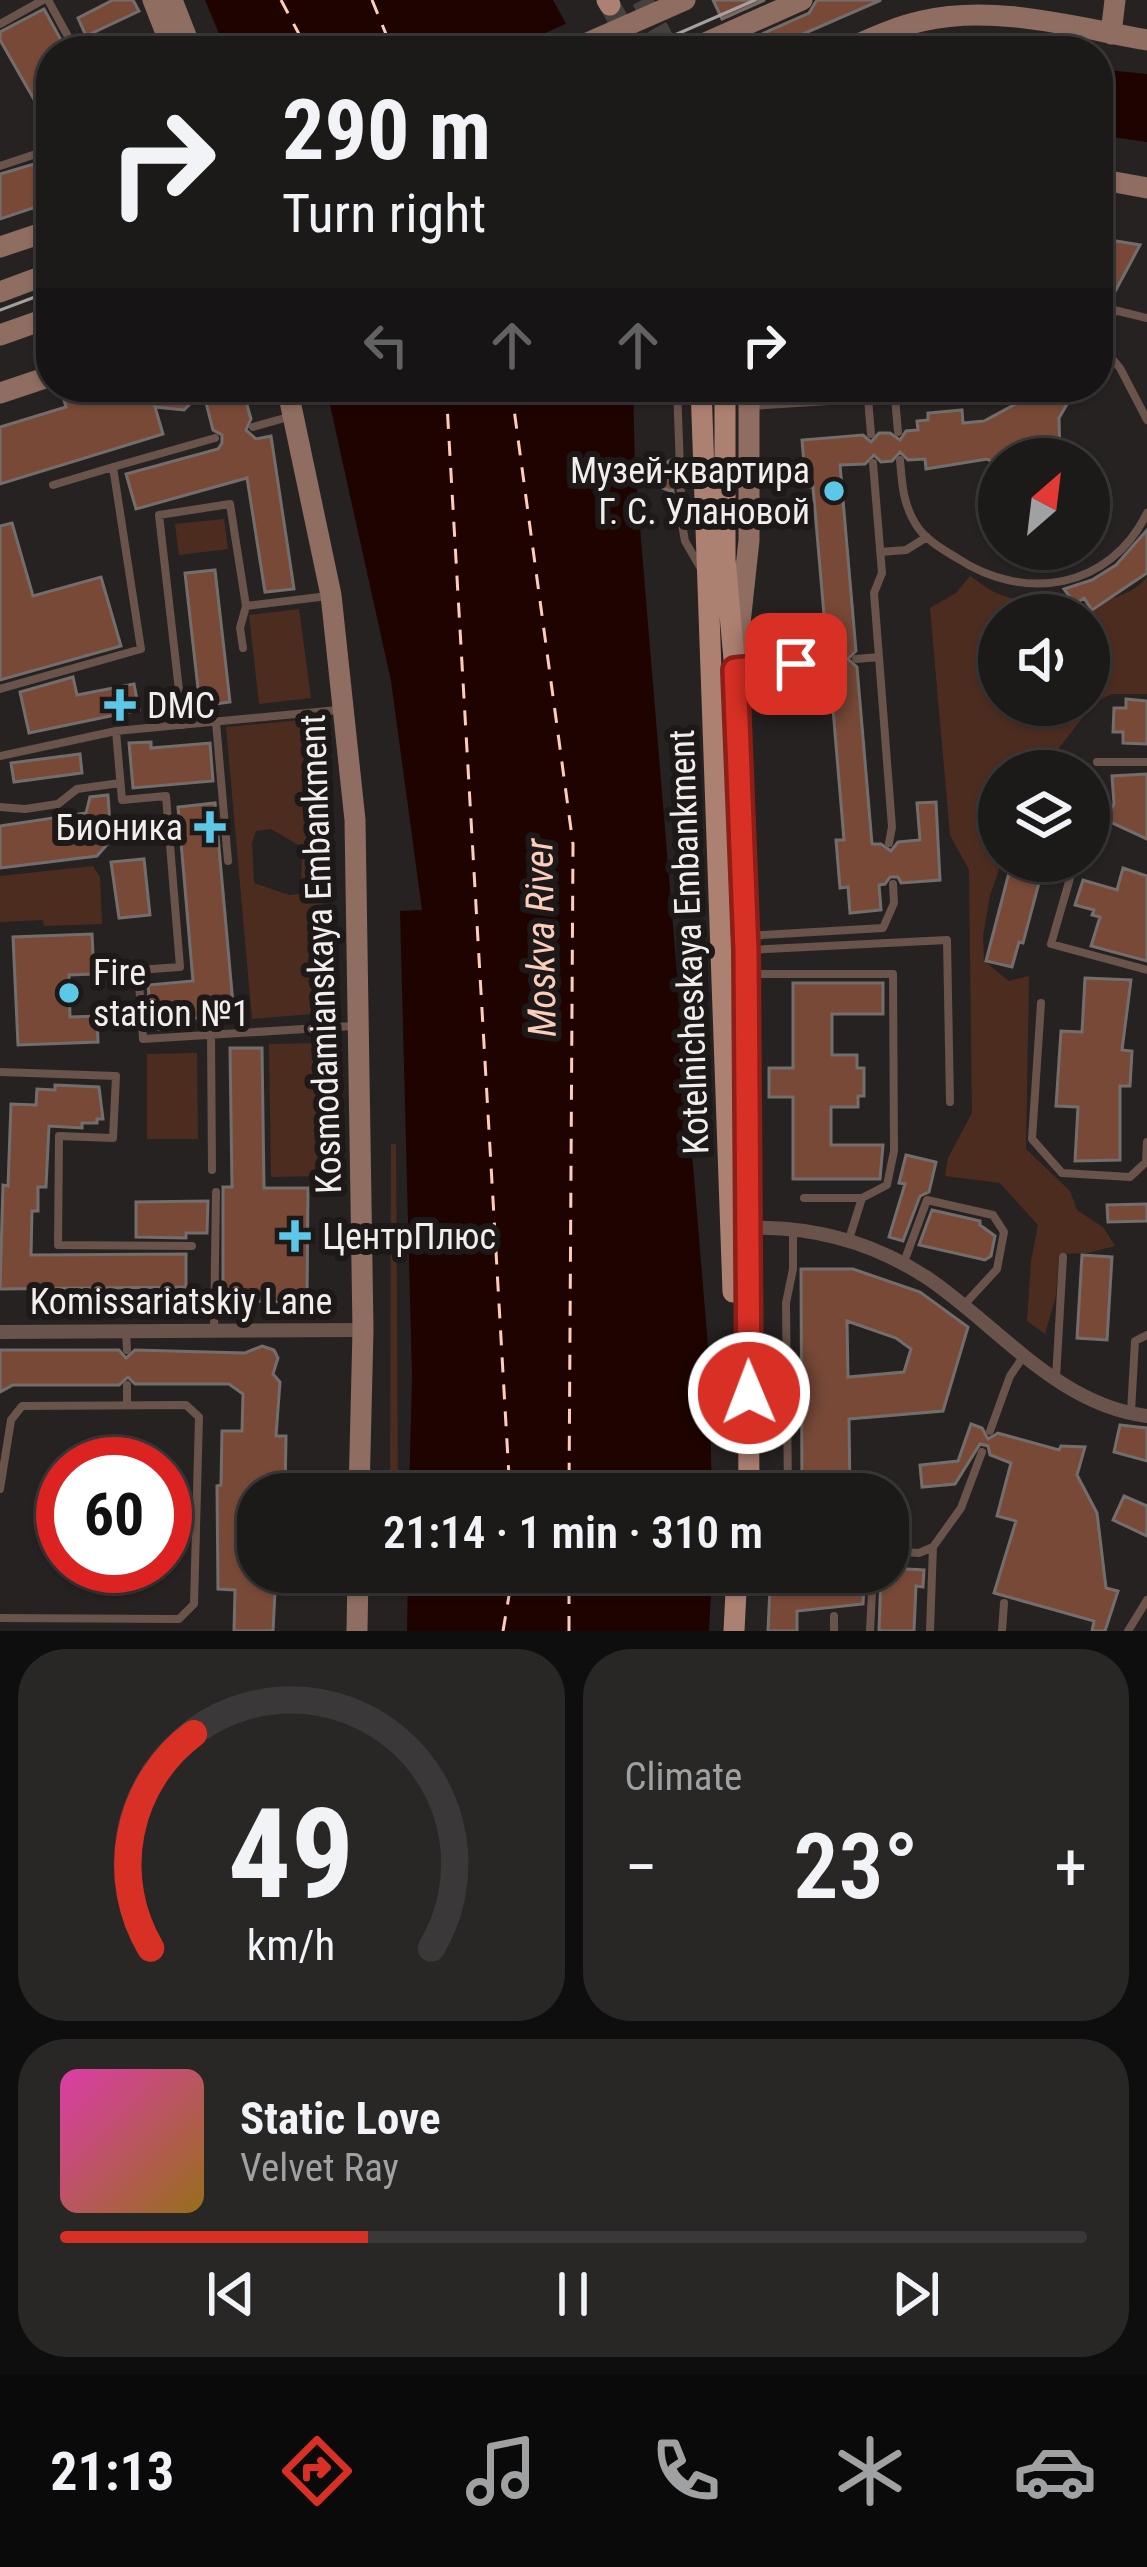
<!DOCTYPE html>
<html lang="en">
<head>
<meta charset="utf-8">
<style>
  :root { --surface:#1c1a19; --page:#292726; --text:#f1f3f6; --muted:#a0a1a2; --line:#3a3838; --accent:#d93025 }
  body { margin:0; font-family:"Roboto Condensed",sans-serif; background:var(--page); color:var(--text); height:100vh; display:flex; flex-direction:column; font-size:45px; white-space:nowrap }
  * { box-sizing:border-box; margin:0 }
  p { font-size:39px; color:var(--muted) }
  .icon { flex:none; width:66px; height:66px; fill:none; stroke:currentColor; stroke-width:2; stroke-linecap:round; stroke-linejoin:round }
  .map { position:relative; height:1631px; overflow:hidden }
  .panel { display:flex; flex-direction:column; gap:18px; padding:18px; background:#0f0e0e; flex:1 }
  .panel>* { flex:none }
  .guide { position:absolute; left:36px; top:36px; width:1077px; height:366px; border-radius:48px; box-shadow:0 3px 9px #0004,0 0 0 3px var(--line); background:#1c1a19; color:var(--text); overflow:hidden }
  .needle { width:78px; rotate:28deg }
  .controls { position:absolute; left:978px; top:438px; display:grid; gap:24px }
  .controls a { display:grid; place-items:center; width:132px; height:132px; border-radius:50%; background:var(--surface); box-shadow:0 3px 9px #0004,0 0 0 3px var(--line); font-size:60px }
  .speed { position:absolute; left:36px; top:1437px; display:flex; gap:24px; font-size:60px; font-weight:700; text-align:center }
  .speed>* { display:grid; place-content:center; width:156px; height:156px; border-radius:50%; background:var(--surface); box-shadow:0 3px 9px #0004,0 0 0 3px var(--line); line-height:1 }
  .speed .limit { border:18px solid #d22; background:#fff; color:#111 }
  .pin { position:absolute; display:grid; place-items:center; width:102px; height:102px; color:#fff; margin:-51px; border-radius:24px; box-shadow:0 6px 18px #0006 }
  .me { position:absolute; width:132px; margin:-66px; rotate:359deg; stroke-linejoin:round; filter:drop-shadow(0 0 9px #0008) }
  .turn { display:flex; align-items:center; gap:42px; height:252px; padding:0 48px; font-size:54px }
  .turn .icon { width:156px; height:156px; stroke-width:2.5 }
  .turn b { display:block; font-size:84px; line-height:102px }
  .lanes { display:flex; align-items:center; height:114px; padding:0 48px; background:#0003; justify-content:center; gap:60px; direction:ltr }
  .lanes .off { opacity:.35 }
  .big { font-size:90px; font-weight:600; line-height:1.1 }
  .panel .tile { flex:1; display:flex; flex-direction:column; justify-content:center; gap:18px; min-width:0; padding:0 42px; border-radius:48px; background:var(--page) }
  .panel .dial { align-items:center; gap:0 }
  .dial svg { height:312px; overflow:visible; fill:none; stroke:var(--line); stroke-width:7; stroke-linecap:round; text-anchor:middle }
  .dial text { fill:var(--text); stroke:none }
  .song { display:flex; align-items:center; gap:36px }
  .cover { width:144px; height:144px; border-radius:18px; background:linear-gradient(135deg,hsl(320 70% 55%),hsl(40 70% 35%)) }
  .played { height:12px; border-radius:6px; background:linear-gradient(90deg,var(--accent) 30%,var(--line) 30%) }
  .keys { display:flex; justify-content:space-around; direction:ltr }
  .heat { display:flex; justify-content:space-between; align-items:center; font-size:66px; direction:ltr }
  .panel .tiles { flex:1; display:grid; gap:18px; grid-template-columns:1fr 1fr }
  .tile:last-child { grid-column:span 2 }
  .trip { position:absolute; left:237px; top:1473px; width:672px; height:120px; border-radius:48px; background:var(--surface); box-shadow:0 3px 9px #0004,0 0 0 3px var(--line); font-weight:600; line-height:120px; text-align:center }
  .tab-bar { display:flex; height:192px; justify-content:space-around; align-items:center; background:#0b0a0a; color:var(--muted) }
  .tab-bar .icon { width:84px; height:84px }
  .tab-bar .on { color:var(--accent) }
  .tab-bar b { font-size:54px; color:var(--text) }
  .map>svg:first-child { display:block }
  .green { fill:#4d2c20; fill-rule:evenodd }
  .water { fill:#1f0300 }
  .pier { fill:#262221 }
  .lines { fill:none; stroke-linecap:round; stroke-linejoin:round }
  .ferry { stroke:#fdcdbb; stroke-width:3; stroke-dasharray:15 12; stroke-linecap:butt }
  .building { fill:#784937; stroke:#736e6c; stroke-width:3; fill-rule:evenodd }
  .primary-tunnel { stroke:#444140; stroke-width:21; stroke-dasharray:21 10; stroke-linecap:butt }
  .lane { stroke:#69534b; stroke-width:8 }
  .street { stroke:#69534b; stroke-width:14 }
  .secondary { stroke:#8f6d60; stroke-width:21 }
  .primary { stroke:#ad8171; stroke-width:21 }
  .tram { stroke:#a5a1a0; stroke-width:3 }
  .secondary-bridge { stroke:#8f6d60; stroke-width:21 }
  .route-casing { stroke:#8d1f18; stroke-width:30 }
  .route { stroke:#d93025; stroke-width:21 }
  .poi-dot { fill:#5dc7e8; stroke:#1d1918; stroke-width:4.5 }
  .labels { text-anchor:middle; stroke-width:12; stroke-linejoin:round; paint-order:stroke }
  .poi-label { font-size:36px; fill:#f1eeed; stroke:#1d1918; text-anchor:start }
  .street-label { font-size:36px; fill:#f1eeed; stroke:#1d1918 }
  .water-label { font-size:39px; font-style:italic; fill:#fdcdbb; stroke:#1d1918 }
</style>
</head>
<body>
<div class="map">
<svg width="1147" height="1631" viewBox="0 0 1147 1631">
  <rect width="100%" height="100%" fill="#262221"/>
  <path class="green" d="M 224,519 L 228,549 L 179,555 L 175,524 Z
    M 970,576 C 978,581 986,588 994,592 C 1032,609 1119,613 1147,577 L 1147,694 L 1112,694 L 1094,703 L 1041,771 L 999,771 L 1002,861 L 990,895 L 983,936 L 984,961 L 1009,981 L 1029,976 L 1026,1149 L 1070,1191 L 1077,1210 L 1104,1228 L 1115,1246 L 1088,1253 L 1059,1254 L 1056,1296 L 1045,1334 L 1027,1321 L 1031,1261 L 1038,1225 L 1000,1183 L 945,1176 L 948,1158 L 972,1113 L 969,870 L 950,835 L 930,608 L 956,593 ZM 999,615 L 1089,615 L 1089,705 L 999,705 Z
    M 299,609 L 311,698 L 259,704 L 249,615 Z
    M 312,719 L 322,894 L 323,1013 L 252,1019 L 226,727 ZM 271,829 L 302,847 L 301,894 L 289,895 L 254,883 L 252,843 L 256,831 Z
    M 93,866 L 100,877 L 102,924 L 44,926 L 43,920 L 0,922 L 0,876 Z
    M 322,1043 L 324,1176 L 271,1177 L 269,1044 Z
    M 197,1053 L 198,1139 L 147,1139 L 147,1054 Z
    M 391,1144 L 396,1144 L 398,1494 L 390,1494 Z"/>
  <path class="water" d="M 205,0 L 553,0 L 581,51 L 226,51 Z
    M 1098,69 L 1147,74 L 1147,142 L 1098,135 Z
    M 326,387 L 633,387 L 635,467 L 708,1346 L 712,1494 L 409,1494 L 412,1376 L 400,911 L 422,910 L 391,681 Z
    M 408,1572 L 712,1572 L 709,1631 L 407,1631 Z"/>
  <path class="pier" d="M 572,21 L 587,51 L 505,51 Z"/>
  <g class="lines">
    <path class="ferry" d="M 281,0 L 308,51
      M 372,0 L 393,51
      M 446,387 L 510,1494
      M 511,387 L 573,844 L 569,1494
      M 503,1631 L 513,1572
      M 569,1631 L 569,1572"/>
  </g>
  <path class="building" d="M 113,0 L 133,0 L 139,11 L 86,36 L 78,18 Z
    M 713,0 L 765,0 L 722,19 Z
    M 817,0 L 881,0 L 764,51 L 737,51 L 735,46 L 809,13 Z
    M 44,9 L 67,51 L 51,51 L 51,129 L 0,40 L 0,32 Z
    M 51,159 L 51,202 L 0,219 L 0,174 Z
    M 1098,238 L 1140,245 L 1110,301 L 1103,301 L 1098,307 Z
    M 137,387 L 242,387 L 251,419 L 246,430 L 256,439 L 271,436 L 294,589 L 265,592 L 247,478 L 136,509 L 126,474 L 218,449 L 222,443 L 222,435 L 213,430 L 203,391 L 184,410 L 155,407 L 163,434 L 0,484 L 0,427 L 66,407 L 64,400 L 102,389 L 105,397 Z
    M 1031,387 L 1077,387 L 1059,418 L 1060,459 L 999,459 L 999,466 L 987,459 L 926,469 L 925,459 L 908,460 L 900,452 L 892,461 L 881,462 L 874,455 L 865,464 L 840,465 L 856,651 L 848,659 L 857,667 L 872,844 L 881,844 L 891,851 L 898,842 L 920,840 L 917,803 L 936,802 L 940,880 L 901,883 L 898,877 L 890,877 L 885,884 L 879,885 L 881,910 L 850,913 L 848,887 L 840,888 L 836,840 L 844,840 L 832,697 L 824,698 L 822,677 L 832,660 L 819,647 L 818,627 L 825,626 L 813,487 L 806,487 L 802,440 L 863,435 L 871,442 L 879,433 L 890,433 L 900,440 L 906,431 L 918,430 L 917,421 L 928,420 L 928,413 L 962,410 L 963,423 L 984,421 L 1025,399 Z
    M 671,460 L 673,492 L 649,483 L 648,473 Z
    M 12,523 L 33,596 L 101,577 L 121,646 L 0,680 L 0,526 Z
    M 1147,530 L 1147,573 L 1092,610 L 1084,598 L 1075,604 L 1064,589 L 1092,580 L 1116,565 Z
    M 215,570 L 230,702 L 200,706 L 185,573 Z
    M 73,677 L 77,695 L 134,684 L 139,710 L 29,733 L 20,692 Z
    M 1126,699 L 1147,701 L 1147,744 L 1123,743 L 1123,732 L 1113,732 L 1114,708 L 1126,708 Z
    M 151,742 L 151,748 L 210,743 L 213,781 L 133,788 L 129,743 Z
    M 80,754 L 82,773 L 14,782 L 11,763 Z
    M 1147,774 L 1147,839 L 1106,820 L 1114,804 L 1112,776 Z
    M 108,795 L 111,840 L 97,856 L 0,868 L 0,826 L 86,813 L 90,797 Z
    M 215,803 L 234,1015 L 174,1020 L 175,1028 L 152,1030 L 148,985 L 193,981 L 178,807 Z
    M 144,859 L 150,915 L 119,918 L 111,862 Z
    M 1012,861 L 1040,861 L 1033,878 L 1040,879 L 1023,943 L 1019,942 L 1012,967 L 986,961 Z
    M 1123,868 L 1147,876 L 1147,961 L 1091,946 L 1100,917 L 1092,915 L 1094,910 L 1075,905 L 1083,880 L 1117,890 Z
    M 92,934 L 94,974 L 69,975 L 70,1017 L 97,1016 L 98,1042 L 18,1045 L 13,937 Z
    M 1085,978 L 1131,980 L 1122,1050 L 1132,1051 L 1130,1086 L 1120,1086 L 1120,1160 L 1075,1161 L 1078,1107 L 1056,1106 L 1061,1031 L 1082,1032 Z
    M 793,983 L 883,983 L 883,1014 L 832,1014 L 832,1055 L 857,1055 L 857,1068 L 864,1068 L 864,1096 L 858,1096 L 858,1107 L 831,1107 L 831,1145 L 883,1145 L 880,1179 L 793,1179 L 793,1097 L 769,1097 L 769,1068 L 793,1068 Z
    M 230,1048 L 262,1048 L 264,1188 L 308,1188 L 307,1302 L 223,1301 L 223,1187 L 232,1187 Z
    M 55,1085 L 99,1087 L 103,1119 L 97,1119 L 97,1123 L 82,1123 L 82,1128 L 49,1126 L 46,1187 L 38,1187 L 38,1211 L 32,1211 L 31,1255 L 186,1254 L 186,1287 L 0,1289 L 3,1185 L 8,1186 L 11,1104 L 36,1105 L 37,1089 L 55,1090 Z
    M 906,1155 L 936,1162 L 929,1192 L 920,1196 L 903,1241 L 889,1237 L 905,1184 L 899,1183 Z
    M 208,1201 L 207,1233 L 186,1233 L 186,1238 L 136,1237 L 136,1202 Z
    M 1147,1204 L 1147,1221 L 1108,1222 L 1107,1205 Z
    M 932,1210 L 980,1221 L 980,1225 L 995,1236 L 991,1256 L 985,1260 L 919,1245 Z
    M 1082,1255 L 1112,1257 L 1107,1340 L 1077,1338 Z
    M 801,1269 L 853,1269 L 920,1292 L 968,1327 L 943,1411 L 849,1419 L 850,1494 L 802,1494 ZM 847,1321 L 896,1338 L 911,1349 L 904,1372 L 848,1377 Z
    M 262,1346 L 274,1350 L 278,1358 L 273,1374 L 280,1382 L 276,1436 L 286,1436 L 285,1494 L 258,1494 L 258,1572 L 283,1572 L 282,1592 L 275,1592 L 273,1631 L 234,1631 L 235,1590 L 218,1589 L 217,1486 L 221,1485 L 222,1431 L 242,1431 L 243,1394 L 229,1384 L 135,1384 L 128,1377 L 119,1385 L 13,1385 L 0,1392 L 0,1350 L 119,1350 L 126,1358 L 135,1350 L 245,1353 Z
    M 971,1424 L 982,1428 L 988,1439 L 998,1433 L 1059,1450 L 1061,1446 L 1085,1447 L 1077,1475 L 1097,1513 L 1106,1588 L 1118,1591 L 1105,1631 L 1092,1631 L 1094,1621 L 994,1593 L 1016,1521 L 997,1516 L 1011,1463 L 990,1455 L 988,1446 L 980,1444 L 955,1484 L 922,1487 L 920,1465 L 958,1461 Z
    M 1120,1425 L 1147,1428 L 1147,1461 L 1114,1452 Z
    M 1124,1496 L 1147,1506 L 1147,1536 L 1113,1520 Z
    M 888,1568 L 924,1570 L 923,1587 L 916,1586 L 914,1631 L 879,1631 L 881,1572 L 888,1572 Z
    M 830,1572 L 865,1572 L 863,1604 L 797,1611 L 797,1631 L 768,1631 L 770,1587 L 780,1580 Z"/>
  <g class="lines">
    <path class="primary-tunnel" d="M 642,0 L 670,51
      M 610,5 L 635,51"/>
    <path class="lane" d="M 48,0 L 76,51
      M 0,24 L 43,0
      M 0,166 L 51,149
      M 1106,308 L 1147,318
      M 1098,341 L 1114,312
      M 1098,342 L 1120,368 L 1147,420
      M 677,387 L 682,524 L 685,541 L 700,567
      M 895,398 L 898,432
      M 868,399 L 871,434
      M 751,406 L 954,393 L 963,387
      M 253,427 L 292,416
      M 900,460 C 902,484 903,503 915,523 C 924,539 942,549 957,558 C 1025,603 1110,589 1147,513
      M 873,463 L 882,573 L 874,593 L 879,657
      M 113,467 L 215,438
      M 880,552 L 906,550 L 927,537
      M 246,606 L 328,596
      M 856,659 L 879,657 L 892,827 L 889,843
      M 736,670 L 824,662
      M 0,689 L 141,649 L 113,467 L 53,485
      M 216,722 L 228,861
      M 183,725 L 159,515 L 230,504 L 246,606 L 240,628 L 243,648
      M 116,731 L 122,800 L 166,796 L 180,967 L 138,970 L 143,1039 L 353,1026
      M 0,756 L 116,731 L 338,710
      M 1097,762 L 1147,762
      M 0,807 L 25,809 L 58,804 L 77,789 L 120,783
      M 1075,861 L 1051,944 L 1147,970
      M 746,936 L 883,928 L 894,903 L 893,884
      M 748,950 L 947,940 L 950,1102
      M 751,974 L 893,974 L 894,1151 L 887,1185 L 862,1198 L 849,1239
      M 1041,1003 L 1032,1139 L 1062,1173 L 1130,1177 L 1146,1162 L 1147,1142
      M 211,1034 L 212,1170
      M 0,1072 L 116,1076 L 113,1138 L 59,1136 L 58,1245 L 192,1246
      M 804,1198 L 862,1198
      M 904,1262 L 927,1200 L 993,1215 L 1004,1232 L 997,1269 L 963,1306
      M 214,1330 L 216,1192
      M 126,1332 L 127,1350
      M 1056,1378 L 1063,1257
      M 127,1385 L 127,1405
      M 1131,1412 L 1135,1341 L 1147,1335
      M 990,1431 L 1010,1376 L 1023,1357
      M 0,1489 L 11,1420 L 22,1406 L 186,1405 L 199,1417 L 194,1604 L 179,1619 L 0,1618
      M 788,1494 L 786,1303 L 793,1269 L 793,1228
      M 888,1551 L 919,1553 L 933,1547
      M 834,1631 L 834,1616
      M 870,1631 L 873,1572
      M 930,1631 L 933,1547 L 961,1508 L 982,1452
      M 1002,1631 L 1004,1603
      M 1128,1631 L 1147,1600"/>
    <path class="street" d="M 744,1228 C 812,1225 872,1241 929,1279 C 999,1327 1058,1405 1147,1416
      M 0,1332 L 363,1330"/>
    <path class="secondary" d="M 153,0 L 173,51
      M 172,0 L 192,51
      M 1111,34 L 1115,0
      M 687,51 L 802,0
      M 842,51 C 868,40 894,27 922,21 C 995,4 1074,27 1147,40
      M 1098,179 L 1147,188
      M 0,247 L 51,230
      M 0,292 L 51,273
      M 0,335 L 51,317
      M 287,387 L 331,595 L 355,820 L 363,1330 L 359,1494
      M 0,393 L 51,376
      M 737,651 L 749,540 L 749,387
      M 357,1631 L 358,1572"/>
    <path class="primary" d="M 607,0 L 610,5
      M 701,387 L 733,1292
      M 725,387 L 725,559 L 735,670 L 746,951 L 749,1494
      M 734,1631 L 737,1572"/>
    <path class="tram" d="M 638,51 L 755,0
      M 0,310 L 51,291"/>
    <path class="secondary-bridge" d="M 569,51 L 685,0"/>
  </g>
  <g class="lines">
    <g class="route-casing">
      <path id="route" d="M 749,1393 L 746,950 L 735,670 L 796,664"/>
    </g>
    <use href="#route" class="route"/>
  </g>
  <g class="poi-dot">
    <circle cx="834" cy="491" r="12"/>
    <path d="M114 687h12v12h12v12h-12v12h-12v-12h-12v-12h12z"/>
    <path d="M204 809h12v12h12v12h-12v12h-12v-12h-12v-12h12z"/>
    <circle cx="69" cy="993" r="12"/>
    <path d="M289 1218h12v12h12v12h-12v12h-12v-12h-12v-12h12z"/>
  </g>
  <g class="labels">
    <g class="poi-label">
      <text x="810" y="483" text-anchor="end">Музей-квартира<tspan x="810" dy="41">Г. С. Улановой</tspan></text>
      <text x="147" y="718">DMC</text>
      <text x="183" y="840" text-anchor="end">Бионика</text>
      <text x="93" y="985">Fire<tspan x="93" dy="41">station №1</tspan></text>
      <text x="322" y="1249">ЦентрПлюс</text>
    </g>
    <g class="street-label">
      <text transform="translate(688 942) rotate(-92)" y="13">Kotelnicheskaya Embankment</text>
      <text transform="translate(320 954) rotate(-92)" y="13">Kosmodamianskaya Embankment</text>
      <text x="181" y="1314">Komissariatskiy Lane</text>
    </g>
    <g class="water-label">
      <text transform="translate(540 938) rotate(-91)" y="14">Moskva River</text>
    </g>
  </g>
</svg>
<div class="controls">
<a><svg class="needle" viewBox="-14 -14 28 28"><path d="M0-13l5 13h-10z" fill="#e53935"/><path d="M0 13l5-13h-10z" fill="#a0a1a2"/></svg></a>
<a><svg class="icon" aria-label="sound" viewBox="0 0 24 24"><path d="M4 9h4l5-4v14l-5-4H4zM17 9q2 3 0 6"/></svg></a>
<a><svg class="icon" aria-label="layers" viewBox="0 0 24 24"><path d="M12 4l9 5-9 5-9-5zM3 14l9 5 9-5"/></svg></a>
</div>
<div class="speed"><div class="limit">60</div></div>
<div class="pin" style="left:796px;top:664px;background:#d93025"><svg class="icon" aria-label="arrive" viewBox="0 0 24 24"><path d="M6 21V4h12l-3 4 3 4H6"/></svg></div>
<svg class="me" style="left:749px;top:1393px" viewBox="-20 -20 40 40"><circle r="17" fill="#d93025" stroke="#fff" stroke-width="3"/><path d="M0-11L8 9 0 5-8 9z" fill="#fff"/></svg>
<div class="trip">21:14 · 1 min · 310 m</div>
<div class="guide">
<div class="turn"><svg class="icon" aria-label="right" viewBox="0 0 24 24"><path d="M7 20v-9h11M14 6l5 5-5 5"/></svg><div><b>290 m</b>Turn right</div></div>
<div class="lanes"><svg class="icon off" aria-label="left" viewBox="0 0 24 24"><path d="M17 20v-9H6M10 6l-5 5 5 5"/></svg><svg class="icon off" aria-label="ahead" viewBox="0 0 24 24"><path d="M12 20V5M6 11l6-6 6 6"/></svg><svg class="icon off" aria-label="ahead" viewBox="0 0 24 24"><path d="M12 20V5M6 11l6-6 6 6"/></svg><svg class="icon" aria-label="right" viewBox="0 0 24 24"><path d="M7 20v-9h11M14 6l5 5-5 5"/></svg></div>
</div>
</div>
<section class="panel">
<div class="tiles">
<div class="tile dial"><svg viewBox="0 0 100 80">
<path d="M14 69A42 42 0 1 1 86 69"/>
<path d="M14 69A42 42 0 0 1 25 14" stroke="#d93025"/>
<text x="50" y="56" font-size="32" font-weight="700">49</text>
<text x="50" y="72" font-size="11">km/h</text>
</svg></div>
<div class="tile"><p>Climate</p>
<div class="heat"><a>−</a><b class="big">23°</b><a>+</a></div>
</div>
<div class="tile">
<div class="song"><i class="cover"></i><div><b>Static Love</b><p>Velvet Ray</p></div></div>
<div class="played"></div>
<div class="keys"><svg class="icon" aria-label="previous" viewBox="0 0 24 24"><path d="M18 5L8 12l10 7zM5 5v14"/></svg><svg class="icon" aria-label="pause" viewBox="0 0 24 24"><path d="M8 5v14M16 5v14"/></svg><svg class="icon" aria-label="next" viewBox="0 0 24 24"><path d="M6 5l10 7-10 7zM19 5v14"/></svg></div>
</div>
</div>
</section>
<nav class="tab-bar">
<b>21:13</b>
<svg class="icon on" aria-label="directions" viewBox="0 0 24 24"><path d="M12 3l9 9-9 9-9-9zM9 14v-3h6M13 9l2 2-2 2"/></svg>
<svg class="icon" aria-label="music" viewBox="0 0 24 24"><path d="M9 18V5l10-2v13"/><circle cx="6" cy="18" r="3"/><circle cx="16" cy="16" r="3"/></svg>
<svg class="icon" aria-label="phone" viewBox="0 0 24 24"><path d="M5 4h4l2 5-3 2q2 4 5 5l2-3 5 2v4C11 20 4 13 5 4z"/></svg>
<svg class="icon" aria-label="climate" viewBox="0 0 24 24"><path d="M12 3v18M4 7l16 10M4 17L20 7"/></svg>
<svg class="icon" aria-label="car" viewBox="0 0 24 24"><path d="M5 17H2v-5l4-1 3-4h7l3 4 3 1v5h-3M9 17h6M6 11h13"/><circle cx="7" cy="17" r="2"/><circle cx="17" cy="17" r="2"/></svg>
</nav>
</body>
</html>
